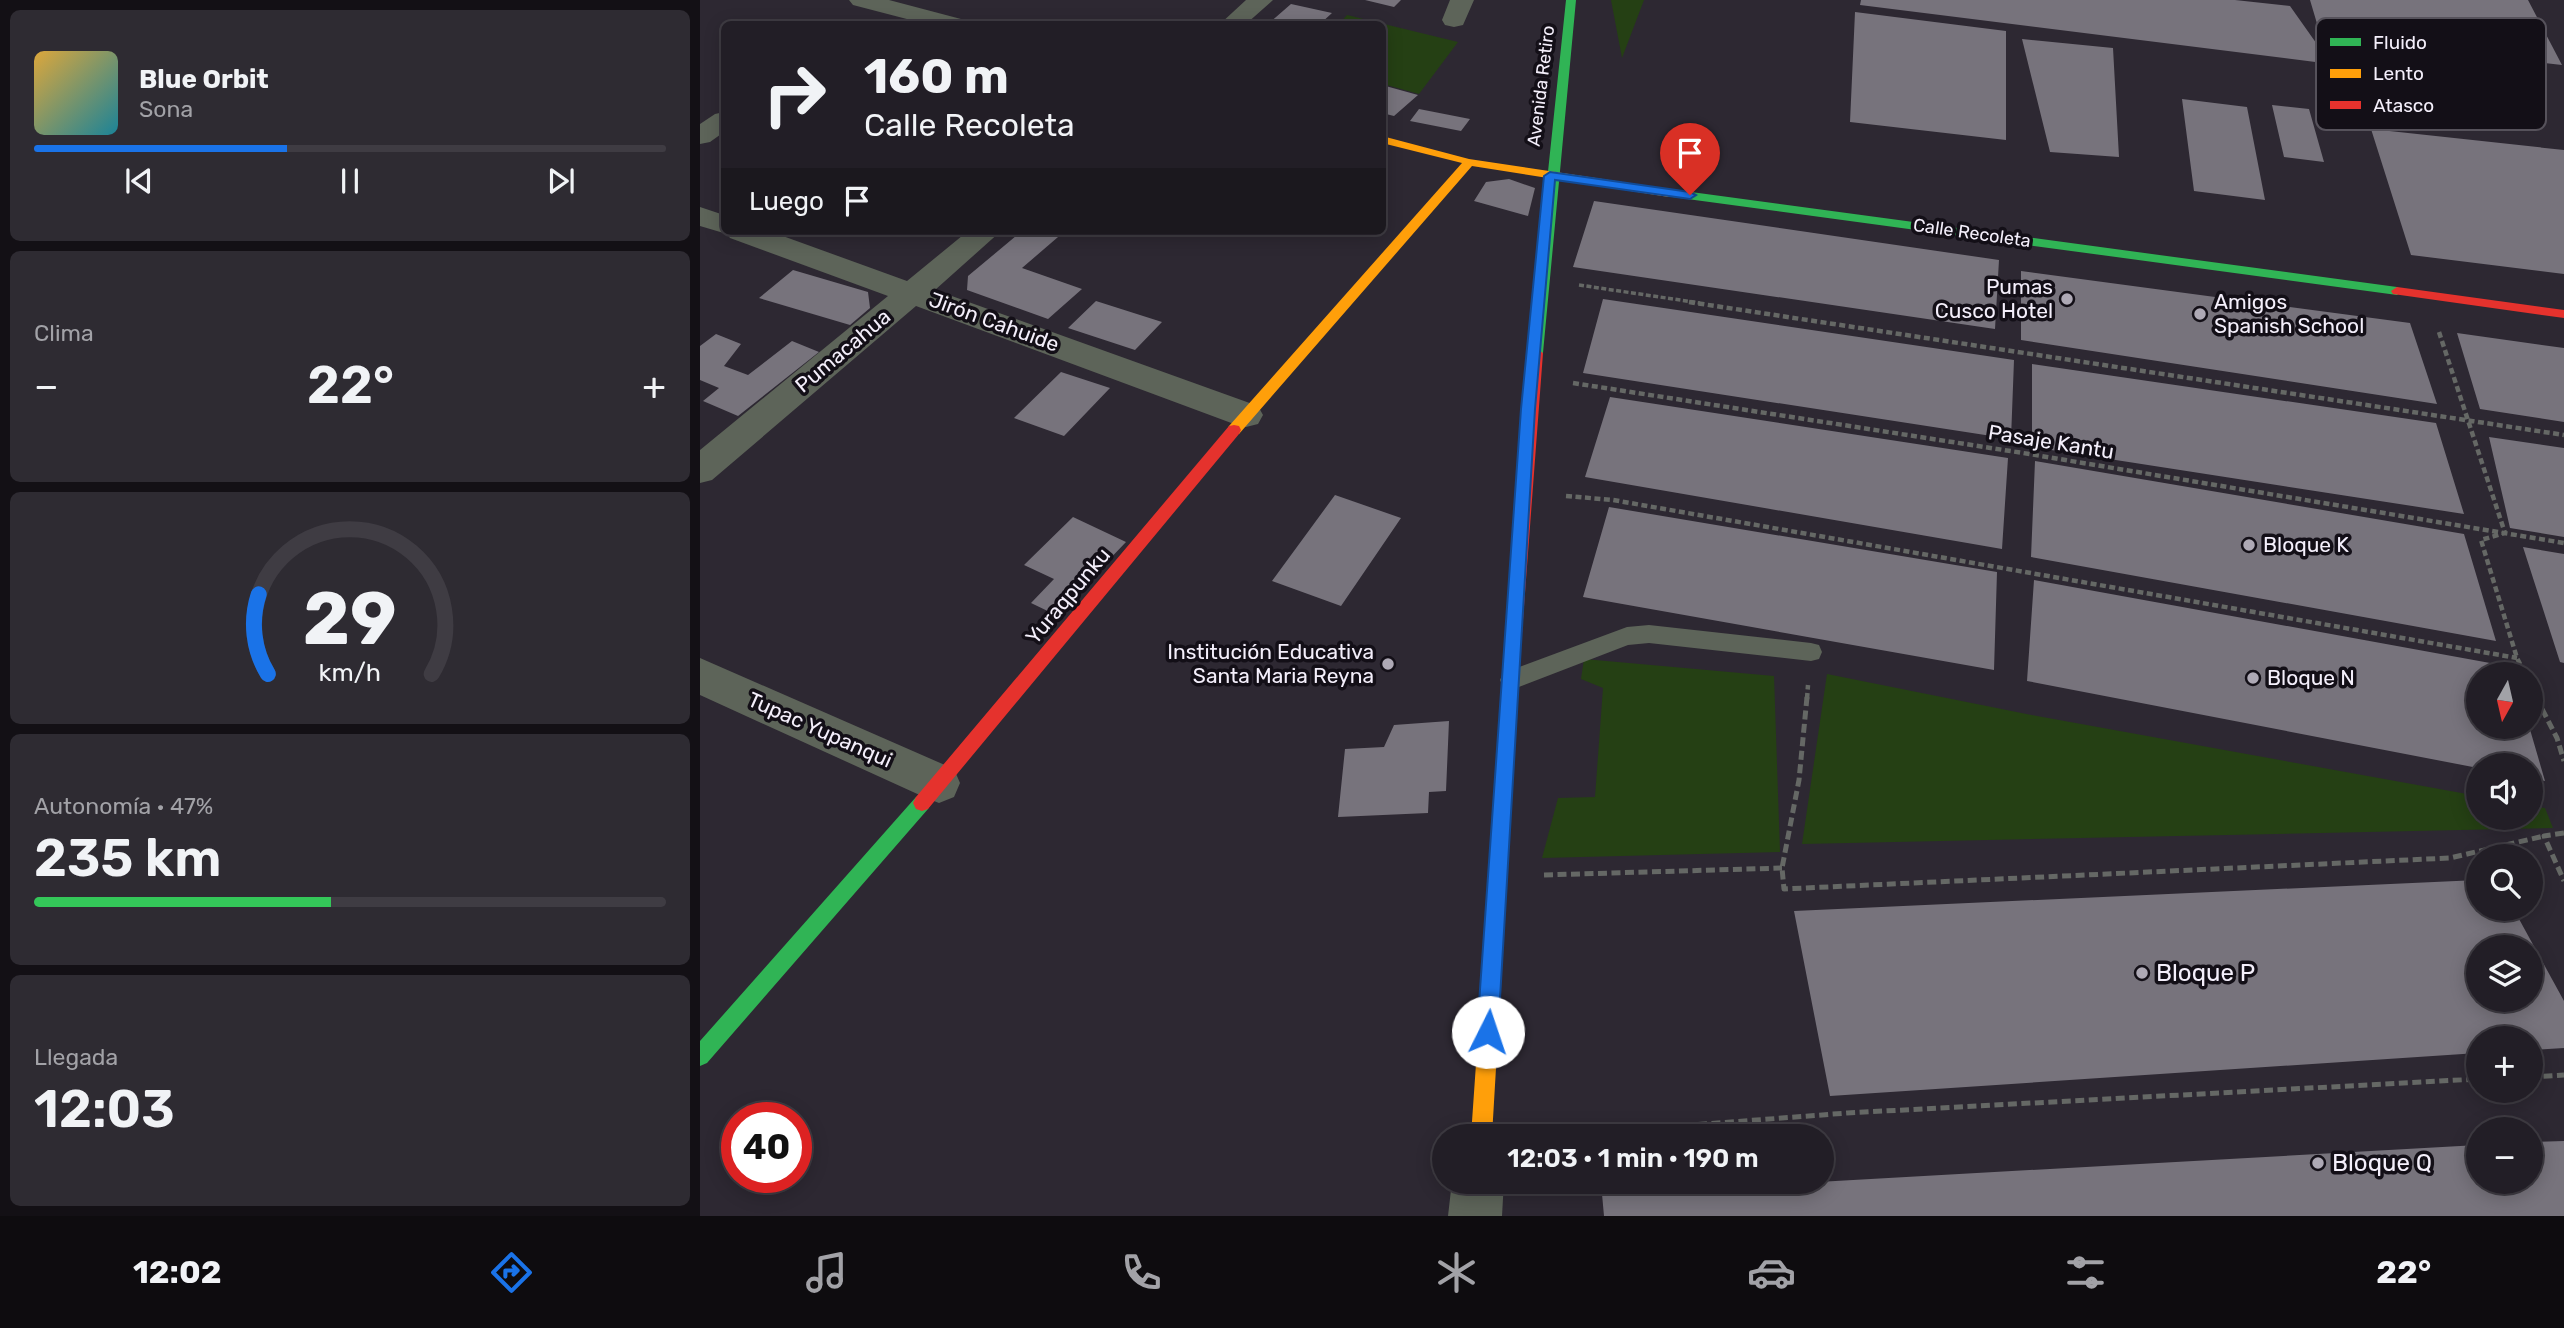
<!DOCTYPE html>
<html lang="es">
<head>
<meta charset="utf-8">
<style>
  :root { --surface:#221e26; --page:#2e2b32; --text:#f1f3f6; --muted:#a2a2a7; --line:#3f3c43; --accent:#1a73e8 }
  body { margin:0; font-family:Rubik,sans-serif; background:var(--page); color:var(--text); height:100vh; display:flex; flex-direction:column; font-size:26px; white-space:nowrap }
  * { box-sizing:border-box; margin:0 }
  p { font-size:23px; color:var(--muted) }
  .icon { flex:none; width:38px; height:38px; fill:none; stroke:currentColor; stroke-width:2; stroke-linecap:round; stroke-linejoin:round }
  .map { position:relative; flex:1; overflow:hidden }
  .sheet { display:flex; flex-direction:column; gap:10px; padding:10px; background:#131015; width:700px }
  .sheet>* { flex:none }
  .banner { position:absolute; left:21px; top:21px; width:665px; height:214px; border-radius:10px; box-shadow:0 4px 18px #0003,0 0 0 2px var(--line); background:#221e26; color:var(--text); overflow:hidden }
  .needle { width:46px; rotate:188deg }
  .controls { position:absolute; left:1766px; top:662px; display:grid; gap:14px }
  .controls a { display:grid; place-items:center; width:77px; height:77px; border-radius:50%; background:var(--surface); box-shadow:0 4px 18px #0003,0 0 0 2px var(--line); font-size:35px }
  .speed { position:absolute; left:21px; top:1102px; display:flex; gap:14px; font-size:35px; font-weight:700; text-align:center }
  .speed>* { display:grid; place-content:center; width:91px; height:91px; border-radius:50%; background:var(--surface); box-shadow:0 4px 18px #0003,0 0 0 2px var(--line); line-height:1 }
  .speed .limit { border:10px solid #d22; background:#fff; color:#111 }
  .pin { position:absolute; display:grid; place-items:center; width:60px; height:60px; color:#fff; margin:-72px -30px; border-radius:50% 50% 50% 0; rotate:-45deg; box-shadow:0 0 7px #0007 }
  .pin .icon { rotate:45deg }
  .me { position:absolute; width:77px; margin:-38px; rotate:4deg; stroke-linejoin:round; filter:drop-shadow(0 0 5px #0008) }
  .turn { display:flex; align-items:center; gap:24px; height:147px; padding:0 28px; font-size:32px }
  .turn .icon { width:91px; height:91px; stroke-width:2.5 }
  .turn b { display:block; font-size:49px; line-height:60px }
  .then { display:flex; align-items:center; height:66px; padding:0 28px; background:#0003; gap:14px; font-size:26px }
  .big { font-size:52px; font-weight:600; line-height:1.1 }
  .sheet .tile { flex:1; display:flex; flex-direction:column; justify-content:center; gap:10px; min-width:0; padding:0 24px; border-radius:10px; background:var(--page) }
  .sheet .dial { align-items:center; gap:0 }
  .dial svg { height:182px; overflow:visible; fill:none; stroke:var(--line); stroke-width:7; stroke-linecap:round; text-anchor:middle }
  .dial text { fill:var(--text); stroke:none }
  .song { display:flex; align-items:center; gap:21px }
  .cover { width:84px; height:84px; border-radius:10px; background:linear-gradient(135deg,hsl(40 70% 55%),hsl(190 70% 35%)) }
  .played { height:7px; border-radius:4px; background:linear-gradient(90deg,var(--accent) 40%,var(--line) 40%) }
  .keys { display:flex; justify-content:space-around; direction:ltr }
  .heat { display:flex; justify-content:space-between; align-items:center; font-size:38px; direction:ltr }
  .charge { height:10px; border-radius:5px; background:linear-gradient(90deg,#34c759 47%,var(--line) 0) }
  .trip { position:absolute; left:732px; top:1124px; width:402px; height:70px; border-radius:35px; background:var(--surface); box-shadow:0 4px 18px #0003,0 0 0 2px var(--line); font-weight:600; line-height:70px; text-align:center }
  .menu { display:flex; height:112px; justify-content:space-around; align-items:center; background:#0e0c0f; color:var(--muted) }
  .menu .icon { width:49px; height:49px }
  .menu .on { color:var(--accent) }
  .menu b { font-size:32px; color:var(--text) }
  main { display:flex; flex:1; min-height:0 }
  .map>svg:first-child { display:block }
  .green { fill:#254014 }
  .building { fill:#77737c; fill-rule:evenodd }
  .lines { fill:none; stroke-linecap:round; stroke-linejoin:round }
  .path-far2 { stroke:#656865; stroke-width:3.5; stroke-dasharray:5 2.5; stroke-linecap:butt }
  .path-far1 { stroke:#656865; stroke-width:4.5; stroke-dasharray:6 3.5; stroke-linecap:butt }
  .path { stroke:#656865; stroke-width:5; stroke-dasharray:9 4.5; stroke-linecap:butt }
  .lane { fill:#5d6459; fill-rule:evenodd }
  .street { fill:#5d6459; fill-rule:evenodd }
  .fast { fill:#30b455; fill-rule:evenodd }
  .slow { fill:#ff9f0a; fill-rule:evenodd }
  .jam { fill:#e5322d; fill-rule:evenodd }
  .route { fill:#1a73e8; stroke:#114b97; stroke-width:2 }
  .poi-dot { fill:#aea9b5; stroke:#130f17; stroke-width:2.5 }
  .labels { text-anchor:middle; stroke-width:7; stroke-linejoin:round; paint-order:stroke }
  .far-street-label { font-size:18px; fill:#f4effb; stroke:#130f17 }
  .poi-label { font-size:21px; fill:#f4effb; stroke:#130f17; text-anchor:start }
  .street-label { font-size:21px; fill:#f4effb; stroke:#130f17 }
  .near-poi-label { font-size:24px; fill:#f4effb; stroke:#130f17; text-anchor:start }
  .key { fill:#130f17; stroke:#56525b; stroke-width:2 }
  .key-label { font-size:19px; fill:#f4effb }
</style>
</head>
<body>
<main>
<section class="sheet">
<div class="tile">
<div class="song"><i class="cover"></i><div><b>Blue Orbit</b><p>Sona</p></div></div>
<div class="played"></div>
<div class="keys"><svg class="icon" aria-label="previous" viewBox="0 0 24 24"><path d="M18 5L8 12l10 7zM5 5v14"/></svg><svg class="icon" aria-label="pause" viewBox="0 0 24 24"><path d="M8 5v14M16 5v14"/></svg><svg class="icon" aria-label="next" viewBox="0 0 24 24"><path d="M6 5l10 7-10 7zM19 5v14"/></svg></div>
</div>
<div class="tile"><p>Clima</p>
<div class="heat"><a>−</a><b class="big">22°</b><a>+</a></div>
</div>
<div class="tile dial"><svg viewBox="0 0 100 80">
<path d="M14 69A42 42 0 1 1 86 69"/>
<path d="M14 69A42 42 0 0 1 10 34" stroke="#1a73e8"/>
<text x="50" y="56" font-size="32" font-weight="700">29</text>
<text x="50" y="72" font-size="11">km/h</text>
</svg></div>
<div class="tile"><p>Autonomía · 47%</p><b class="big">235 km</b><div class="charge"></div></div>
<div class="tile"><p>Llegada</p><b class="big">12:03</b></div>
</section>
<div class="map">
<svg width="1864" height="1216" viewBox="0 0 1864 1216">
  <rect width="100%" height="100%" fill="#2d2832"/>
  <path class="green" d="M 911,0 L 944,0 L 922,58 Z
    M 647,15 L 758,42 L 719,94 L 683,84 L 682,24 L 639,24 Z
    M 884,659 L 1074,676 L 1080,852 L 842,858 L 858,798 L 895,797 L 903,688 L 881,679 Z
    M 1127,674 L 1337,716 L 1778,796 L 1778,817 L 1830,817 L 1831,806 L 1845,808 L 1853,828 L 1102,844 Z"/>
  <path class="building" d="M 665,0 L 701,0 L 694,7 Z
    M 1161,0 L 1535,0 L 1590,6 L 1631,64 L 1160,5 Z
    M 1610,0 L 1828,0 L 1862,65 L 1621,37 Z
    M 591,4 L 632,13 L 620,24 L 568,24 Z
    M 1155,12 L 1306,31 L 1306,140 L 1150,122 Z
    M 1322,39 L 1413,48 L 1419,157 L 1350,152 Z
    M 682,85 L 718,95 L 694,116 L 682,113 Z
    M 1482,99 L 1547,107 L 1565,200 L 1494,191 Z
    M 1572,105 L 1609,109 L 1624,162 L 1584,157 Z
    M 719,109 L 770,119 L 761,131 L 710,121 Z
    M 1671,129 L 1864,150 L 1864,274 L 1711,255 Z
    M 809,179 L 835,188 L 828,216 L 774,201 L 786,182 Z
    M 894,201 L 1299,260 L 1295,329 L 873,267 Z
    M 322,231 L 365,231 L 322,268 L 382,289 L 348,319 L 267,290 L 268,276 Z
    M 93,270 L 168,292 L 170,308 L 150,325 L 59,298 Z
    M 1321,271 L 1710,323 L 1737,404 L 1321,340 Z
    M 903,299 L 1314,360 L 1311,439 L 883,373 Z
    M 396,301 L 462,322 L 435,350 L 368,328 Z
    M 1757,333 L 1864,348 L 1864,422 L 1780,409 Z
    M 16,334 L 41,344 L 24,366 L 48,375 L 92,341 L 119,352 L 38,416 L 3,401 L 19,388 L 0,380 L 0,346 Z
    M 1332,364 L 1736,423 L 1764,514 L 1332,447 Z
    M 361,372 L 410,388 L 364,436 L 314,418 Z
    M 910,397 L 1308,458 L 1302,549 L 885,477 Z
    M 1789,437 L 1864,448 L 1864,537 L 1810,528 Z
    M 1335,461 L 1764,534 L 1796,641 L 1331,557 Z
    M 635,495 L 701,518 L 641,606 L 572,581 Z
    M 909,507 L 1297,572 L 1294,670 L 883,597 Z
    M 373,517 L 426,542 L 356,615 L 331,603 L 354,579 L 324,565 Z
    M 1823,547 L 1864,554 L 1864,663 L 1860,662 Z
    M 1334,580 L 1812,667 L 1813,674 L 1778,674 L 1778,726 L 1829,726 L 1845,781 L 1830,778 L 1830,765 L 1778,765 L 1778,768 L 1327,681 Z
    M 749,721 L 746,791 L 729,792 L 728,813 L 638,817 L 645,749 L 684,747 L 694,725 Z
    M 1778,880 L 1778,908 L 1813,908 L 1864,1001 L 1864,1048 L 1830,1050 L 1830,1038 L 1778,1038 L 1778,1053 L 1130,1096 L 1094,911 ZM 1778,947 L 1830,947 L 1830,999 L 1778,999 Z
    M 1864,1141 L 1864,1216 L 904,1216 L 902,1194 L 1778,1145 L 1778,1181 L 1830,1181 L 1830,1142 Z"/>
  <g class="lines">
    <path class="path-far2" d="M 879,285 L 1000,303"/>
    <path class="path-far1" d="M 989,302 L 1864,435
      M 1739,332 L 1805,533 L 1781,540 L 1817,658 L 1825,674
      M 873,383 L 1323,453 L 1864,543
      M 866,496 L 913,500 L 1817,658
      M 1830,685 L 1837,699
      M 1107,699 L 1108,685"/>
    <path class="path" d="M 1107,697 L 1099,780 L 1082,868 L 1084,889 L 1750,858 L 1844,836
      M 1836,697 L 1857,738 L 1864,761
      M 1864,833 L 1844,836 L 1864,881
      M 844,875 L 1082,868
      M 1830,1077 L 1864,1075
      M 850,1136 L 1147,1113 L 1778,1079"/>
    <path class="lane" d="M 949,625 L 1111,643 L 1119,645 L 1122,652 L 1119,659 L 1111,661 L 949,643 L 928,645 L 811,690 L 803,687 L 800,680 L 803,673 L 927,627 Z"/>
    <path class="street" d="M 149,0 L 189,0 L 261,19 L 264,24 L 226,24 L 153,5 Z
      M 546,0 L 573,0 L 546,24 L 520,24 Z
      M 750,0 L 774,0 L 763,25 L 754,27 L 745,25 L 742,20 Z
      M 24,112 L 24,132 L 10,142 L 0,144 L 0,124 L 15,114 Z
      M 0,207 L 24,215 L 24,231 L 69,231 L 207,281 L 268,231 L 301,231 L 235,290 L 558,406 L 563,415 L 558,424 L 546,427 L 534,424 L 216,306 L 12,480 L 0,483 L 0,450 L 188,296 L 30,238 L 27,234 L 0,226 Z
      M 0,658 L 254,769 L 260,783 L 254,797 L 239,803 L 224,797 L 0,695 Z
      M 752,1181 L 804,1181 L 802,1216 L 748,1216 Z"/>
    <path class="fast" d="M 866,0 L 876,0 L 843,353 L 836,358 L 829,353 Z
      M 969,189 L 1697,287 L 1703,291 L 1697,295 L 965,196 L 963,193 Z
      M 222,795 L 228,797 L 231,803 L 228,809 L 7,1063 L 0,1066 L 0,1041 L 216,797 Z"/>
    <path class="slow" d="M 682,136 L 769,159 L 969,189 L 975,193 L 969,197 L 772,166 L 539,434 L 529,434 L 527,430 L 529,426 L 762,163 L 682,143 Z
      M 812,653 L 818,655 L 820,660 L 792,1136 L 771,1136 L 804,660 L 806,655 Z"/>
    <path class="jam" d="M 1697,287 L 1864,310 L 1864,318 L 1693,294 L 1691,291 Z
      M 836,348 L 843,353 L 820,660 L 818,665 L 812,667 L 806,665 L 804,660 L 829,353 Z
      M 534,425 L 539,426 L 541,430 L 539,434 L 228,809 L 222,811 L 216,809 L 213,803 L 216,797 L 529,426 Z"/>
  </g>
  <path class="route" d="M 850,172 L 990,192 L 996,195 L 990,199 L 855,180 L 835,409 L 798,1032 L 795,1039 L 788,1042 L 780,1039 L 777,1032 L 821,409 L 844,176 Z"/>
  <g class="poi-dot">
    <circle cx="1367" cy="299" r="7"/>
    <circle cx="1500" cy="314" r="7"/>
    <circle cx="1549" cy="545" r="7"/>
    <circle cx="688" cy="664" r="7"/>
    <circle cx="1553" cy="678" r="7"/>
    <circle cx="1442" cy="973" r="7"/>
    <circle cx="1618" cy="1163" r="7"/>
  </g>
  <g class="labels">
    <g class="far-street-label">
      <text transform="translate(841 86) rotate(-83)" y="6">Avenida Retiro</text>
      <text transform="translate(1272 233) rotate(8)" y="6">Calle Recoleta</text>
    </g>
    <g class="poi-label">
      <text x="1353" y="294" text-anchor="end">Pumas<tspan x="1353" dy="24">Cusco Hotel</tspan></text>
      <text x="1514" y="309">Amigos<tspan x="1514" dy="24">Spanish School</tspan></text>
      <text x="1563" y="552">Bloque K</text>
      <text x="674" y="659" text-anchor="end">Institución Educativa<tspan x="674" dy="24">Santa Maria Reyna</tspan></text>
      <text x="1567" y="685">Bloque N</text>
    </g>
    <g class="street-label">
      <text transform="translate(294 322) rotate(20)" y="7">Jirón Cahuide</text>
      <text transform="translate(143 351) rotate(-40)" y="7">Pumacahua</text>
      <text transform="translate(1351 442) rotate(9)" y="7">Pasaje Kantu</text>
      <text transform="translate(368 596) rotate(-50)" y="7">Yuraqpunku</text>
      <text transform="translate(120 730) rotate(24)" y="7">Tupac Yupanqui</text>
    </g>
    <g class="near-poi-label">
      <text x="1456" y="981">Bloque P</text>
      <text x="1632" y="1171">Bloque Q</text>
    </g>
  </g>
  <rect x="1616" y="18" width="230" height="112" rx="10" class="key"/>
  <rect x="1630" y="38" width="31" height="8" fill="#30b455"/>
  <rect x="1630" y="69" width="31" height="9" fill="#ff9f0a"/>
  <rect x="1630" y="101" width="31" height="8" fill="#e5322d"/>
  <g class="key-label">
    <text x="1673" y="49">Fluido</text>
    <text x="1673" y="80">Lento</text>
    <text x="1673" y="112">Atasco</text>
  </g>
</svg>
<div class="controls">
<a><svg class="needle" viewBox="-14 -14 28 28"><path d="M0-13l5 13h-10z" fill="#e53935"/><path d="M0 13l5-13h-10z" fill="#a2a2a7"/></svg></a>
<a><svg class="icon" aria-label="sound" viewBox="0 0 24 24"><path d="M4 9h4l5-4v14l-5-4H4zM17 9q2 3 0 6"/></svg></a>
<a><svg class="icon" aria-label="search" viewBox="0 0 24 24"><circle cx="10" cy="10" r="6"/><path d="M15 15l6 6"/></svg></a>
<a><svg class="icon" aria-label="layers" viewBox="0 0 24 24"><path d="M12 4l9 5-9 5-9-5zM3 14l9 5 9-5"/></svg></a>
<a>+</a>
<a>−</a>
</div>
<div class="speed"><div class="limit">40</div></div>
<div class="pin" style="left:990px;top:195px;background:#d93025"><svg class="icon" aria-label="arrive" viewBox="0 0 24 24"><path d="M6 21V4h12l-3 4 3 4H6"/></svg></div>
<svg class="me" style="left:788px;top:1032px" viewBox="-20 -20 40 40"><circle r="19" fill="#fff"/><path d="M0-13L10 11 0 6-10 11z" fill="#1a73e8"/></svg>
<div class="trip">12:03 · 1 min · 190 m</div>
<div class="banner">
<div class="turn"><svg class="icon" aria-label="right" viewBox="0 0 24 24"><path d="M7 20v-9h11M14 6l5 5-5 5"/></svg><div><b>160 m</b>Calle Recoleta</div></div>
<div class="then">Luego<svg class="icon" aria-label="arrive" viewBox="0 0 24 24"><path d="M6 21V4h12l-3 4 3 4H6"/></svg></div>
</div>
</div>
</main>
<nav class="menu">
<b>12:02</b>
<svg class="icon on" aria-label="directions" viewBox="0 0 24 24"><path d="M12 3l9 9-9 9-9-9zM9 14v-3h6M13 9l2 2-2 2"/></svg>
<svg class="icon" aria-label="music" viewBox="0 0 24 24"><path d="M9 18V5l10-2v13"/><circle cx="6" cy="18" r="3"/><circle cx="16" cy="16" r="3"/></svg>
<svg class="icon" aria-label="phone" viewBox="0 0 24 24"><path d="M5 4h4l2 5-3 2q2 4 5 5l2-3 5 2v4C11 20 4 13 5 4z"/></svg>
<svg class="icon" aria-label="climate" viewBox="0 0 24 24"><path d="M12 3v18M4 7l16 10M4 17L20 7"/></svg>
<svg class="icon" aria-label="car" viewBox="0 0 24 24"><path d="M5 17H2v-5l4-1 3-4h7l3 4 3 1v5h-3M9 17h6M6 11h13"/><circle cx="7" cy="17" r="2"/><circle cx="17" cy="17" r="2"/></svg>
<svg class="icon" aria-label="filters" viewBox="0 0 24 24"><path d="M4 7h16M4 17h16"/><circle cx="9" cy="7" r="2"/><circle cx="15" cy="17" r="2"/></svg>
<b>22°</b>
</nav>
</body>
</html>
